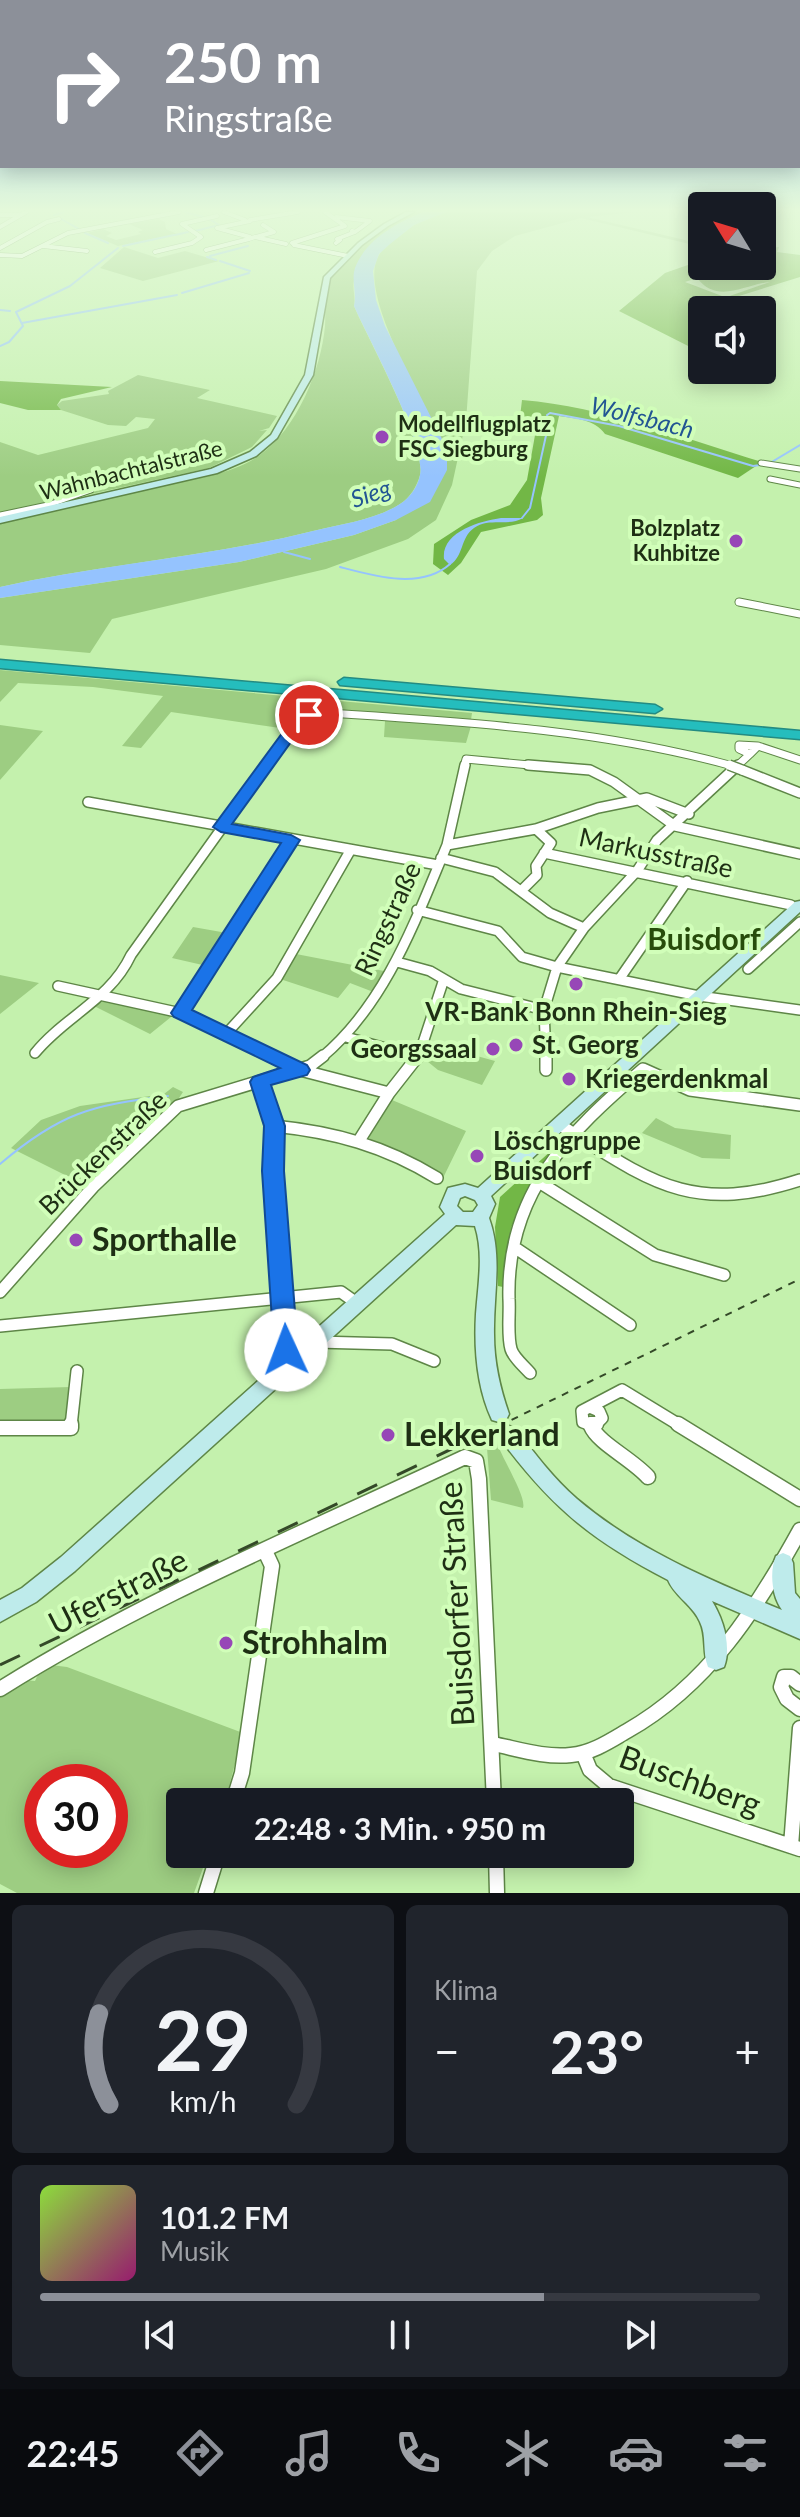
<!DOCTYPE html>
<html lang="de">
<head>
<meta charset="utf-8">
<style>
  :root { --surface:#171b24; --page:#20242c; --text:#f1f3f6; --muted:#9ea1a6; --line:#363941; --accent:#8c9099 }
  body { margin:0; font-family:Lato,sans-serif; background:var(--page); color:var(--text); height:100vh; display:flex; flex-direction:column; font-size:30px; white-space:nowrap }
  * { box-sizing:border-box; margin:0 }
  p { font-size:26px; color:var(--muted) }
  .icon { flex:none; width:44px; height:44px; fill:none; stroke:currentColor; stroke-width:2; stroke-linecap:round; stroke-linejoin:round }
  .map { position:relative; height:1893px; overflow:hidden }
  .details { display:flex; flex-direction:column; gap:12px; padding:12px; background:#0d0f14; flex:1 }
  .details>* { flex:none }
  .guide { position:absolute; left:0px; top:0px; width:800px; height:168px; box-shadow:0 4px 20px #0003; background:#8c9099; color:#fff; overflow:hidden }
  .needle { width:52px; rotate:308deg }
  .tools { position:absolute; left:688px; top:192px; display:grid; gap:16px }
  .tools a { display:grid; place-items:center; width:88px; height:88px; border-radius:8px; background:var(--surface); box-shadow:0 4px 20px #0003; font-size:40px }
  .speed { position:absolute; left:24px; top:1764px; display:flex; gap:16px; font-size:40px; font-weight:700; text-align:center }
  .speed>* { display:grid; place-content:center; width:104px; height:104px; border-radius:50%; background:var(--surface); box-shadow:0 4px 20px #0003; line-height:1 }
  .speed .limit { border:12px solid #d22; background:#fff; color:#111 }
  .pin { position:absolute; display:grid; place-items:center; width:68px; height:68px; color:#fff; margin:-34px; border:4px solid #fff; border-radius:50%; box-shadow:0 2px 8px #0007 }
  .me { position:absolute; width:88px; margin:-44px; rotate:358deg; stroke-linejoin:round; filter:drop-shadow(0 0 6px #0008) }
  .turn { display:flex; align-items:center; gap:28px; height:168px; padding:0 32px; font-size:36px }
  .turn .icon { width:104px; height:104px; stroke-width:2.5 }
  .turn b { display:block; font-size:56px; line-height:68px }
  .big { font-size:60px; font-weight:700; line-height:1.1 }
  .details .card { flex:1; display:flex; flex-direction:column; justify-content:center; gap:12px; min-width:0; padding:0 28px; border-radius:12px; background:var(--page) }
  .details .dial { align-items:center; gap:0 }
  .dial svg { height:208px; overflow:visible; fill:none; stroke:var(--line); stroke-width:7; stroke-linecap:round; text-anchor:middle }
  .dial text { fill:var(--text); stroke:none }
  .song { display:flex; align-items:center; gap:24px }
  .cover { width:96px; height:96px; border-radius:12px; background:linear-gradient(135deg,hsl(90 70% 55%),hsl(320 70% 35%)) }
  .played { height:8px; border-radius:4px; background:linear-gradient(90deg,var(--accent) 70%,var(--line) 70%) }
  .keys { display:flex; justify-content:space-around; direction:ltr }
  .heat { display:flex; justify-content:space-between; align-items:center; font-size:44px; direction:ltr }
  .details .tiles { flex:1; display:grid; gap:12px; grid-template-columns:1fr 1fr }
  .card:last-child { grid-column:span 2 }
  .trip { position:absolute; left:166px; top:1788px; width:468px; height:80px; border-radius:8px; background:var(--surface); box-shadow:0 4px 20px #0003; font-weight:700; line-height:80px; text-align:center }
  .tabs { display:flex; height:128px; justify-content:space-around; align-items:center; background:#090b0e; color:var(--muted) }
  .tabs .icon { width:56px; height:56px }
  .tabs .selected { color:var(--accent) }
  .tabs b { font-size:36px; color:var(--text) }
  .map>svg:first-child { display:block }
  .green { fill:#9dcd82; fill-rule:evenodd }
  .forest { fill:#72b746 }
  .water { fill:#95c3fe }
  .lines { fill:none; stroke-linecap:round; stroke-linejoin:round }
  .stream { stroke:#95c3fe; stroke-width:2 }
  .street-far5-casing { stroke:#5e8647; stroke-width:5 }
  .street-far4-casing { stroke:#5e8647; stroke-width:7 }
  .street-far3-casing { stroke:#5e8647; stroke-width:9 }
  .street-far2-casing { stroke:#5e8647; stroke-width:12 }
  .street-far1-casing { stroke:#5e8647; stroke-width:14 }
  .street-casing { stroke:#5e8647; stroke-width:17 }
  .secondary-casing { stroke:#5e8647; stroke-width:3 }
  .highway-casing { stroke:#238b82; stroke-width:3 }
  .street-far5 { stroke:#fff; stroke-width:4 }
  .street-far4 { stroke:#fff; stroke-width:5 }
  .street-far3 { stroke:#fff; stroke-width:7 }
  .street-far2 { stroke:#fff; stroke-width:9 }
  .street-far1 { stroke:#fff; stroke-width:11 }
  .street { stroke:#fff; stroke-width:14 }
  .secondary { fill:#beebeb; fill-rule:evenodd }
  .highway { fill:#25bdbd; fill-rule:evenodd }
  .rail-far1 { stroke:#344928; stroke-width:2; stroke-dasharray:7 7; stroke-linecap:butt }
  .rail { stroke:#344928; stroke-width:3; stroke-dasharray:22 22; stroke-linecap:butt }
  .street-bridge-far1-casing { stroke:#5e8647; stroke-width:9; stroke-linecap:butt }
  .street-bridge-casing { stroke:#5e8647; stroke-width:12; stroke-linecap:butt }
  .street-bridge-far1 { stroke:#fff; stroke-width:7 }
  .street-bridge { stroke:#fff; stroke-width:9 }
  .route { fill:#1a73e8; stroke:#114b97; stroke-width:2 }
  .poi-dot { fill:#9747b7; stroke:#d1feb9; stroke-width:3 }
  .labels { text-anchor:middle; stroke-width:8; stroke-linejoin:round; paint-order:stroke }
  .far-poi-label { font-size:22px; font-weight:bold; fill:#1e2f14; stroke:#d1feb9; text-anchor:start }
  .far-street-label { font-size:22px; fill:#1e2f14; stroke:#d1feb9 }
  .far-water-label { font-size:24px; font-style:italic; fill:#225593; stroke:#d1feb9 }
  .street-label { font-size:26px; fill:#1e2f14; stroke:#d1feb9 }
  .poi-label { font-size:26px; font-weight:bold; fill:#1e2f14; stroke:#d1feb9; text-anchor:start }
  .quarter-label { font-size:30px; font-weight:bold; fill:#274c0b; stroke:#d1feb9 }
  .near-poi-label { font-size:32px; font-weight:bold; fill:#1e2f14; stroke:#d1feb9; text-anchor:start }
  .near-street-label { font-size:32px; fill:#1e2f14; stroke:#d1feb9 }
</style>
</head>
<body>
<div class="map">
<svg width="800" height="1893" viewBox="0 0 800 1893">
  <rect width="100%" height="100%" fill="#c4f1ad"/>
  <path class="green" d="M 417,212 L 423,212 C 391,226 360,244 354,281 C 352,289 356,297 354,306 C 368,339 427,445 420,475 C 417,486 410,498 400,504 C 375,520 341,524 313,531 C 209,557 104,564 0,587 L 0,522 C 54,510 108,498 161,486 C 193,479 234,474 260,455 C 297,428 321,370 325,326 C 326,309 323,294 331,278 C 348,247 386,226 417,212 Z
    M 446,212 L 635,212 L 587,217 L 702,244 L 702,247 L 581,218 L 515,236 L 492,251 L 477,271 L 466,421 L 452,485 L 436,520 L 408,539 L 326,569 L 112,619 L 90,653 L 0,645 L 0,598 L 239,562 L 354,535 L 396,520 L 447,449 C 429,412 355,291 379,255 C 392,234 423,219 446,212 Z
    M 159,219 L 165,222 L 166,229 L 177,234 L 118,246 L 87,233 L 103,229 L 112,233 L 106,236 L 116,240 L 141,234 L 138,232 L 143,230 L 129,224 Z
    M 124,247 L 158,258 L 185,251 L 219,261 L 143,281 L 100,268 Z
    M 138,375 L 210,390 L 197,398 L 277,416 L 269,428 L 259,431 L 267,430 L 252,447 L 209,468 L 73,498 L 68,494 L 43,504 L 0,513 L 0,442 L 38,455 L 148,428 L 155,419 L 136,417 L 126,426 L 108,425 L 61,410 L 57,405 L 62,401 L 109,394 L 108,391 Z
    M 0,670 L 472,713 L 471,720 L 303,707 L 287,729 L 171,712 L 141,748 L 122,746 L 163,696 L 93,687 L 18,683 L 0,702 Z
    M 385,721 L 467,724 L 471,726 L 466,743 L 384,737 Z
    M 0,725 L 43,731 L 0,780 Z
    M 193,927 L 227,933 L 207,966 L 172,958 Z
    M 296,954 L 389,972 L 376,993 L 350,983 L 338,998 L 280,979 Z
    M 0,975 L 39,983 L 0,1014 Z
    M 106,1000 L 170,1014 L 171,1017 L 150,1034 L 94,1006 Z
    M 426,1042 L 495,1061 L 482,1085 L 438,1070 L 422,1057 Z
    M 173,1087 L 183,1092 L 173,1107 L 85,1185 L 11,1148 L 41,1120 L 80,1106 L 164,1094 Z
    M 392,1100 L 466,1131 L 443,1178 L 403,1153 L 370,1140 L 369,1137 Z
    M 656,1118 L 675,1128 L 731,1135 L 730,1159 L 702,1158 L 642,1133 Z
    M 71,1387 L 66,1423 L 0,1424 L 0,1389 Z
    M 496,1440 C 501,1457 527,1497 523,1508 L 491,1500 L 487,1448 Z
    M 43,1664 L 67,1667 L 243,1733 L 225,1802 L 180,1802 L 180,1854 L 208,1854 L 194,1893 L 17,1893 L 0,1884 L 0,1696 L 23,1680 L 35,1681 ZM 42,1782 L 110,1782 L 110,1850 L 42,1850 Z"/>
  <path class="forest" d="M 779,247 L 777,252 L 800,255 L 800,277 L 707,306 L 712,310 L 701,306 L 770,282 C 745,284 718,305 697,278 L 685,282 L 722,296 L 695,305 L 702,311 L 702,353 L 619,311 L 665,273 L 702,260 L 702,266 L 762,266 L 762,249 Z
    M 0,381 L 112,387 L 61,399 L 57,405 L 61,410 L 28,410 L 0,403 Z
    M 522,400 C 605,407 683,438 762,462 L 738,478 L 605,434 C 594,419 577,419 559,416 L 541,498 L 543,515 L 537,520 L 481,532 L 461,563 L 448,575 L 433,564 L 434,544 L 471,520 L 510,505 L 527,480 L 537,424 L 520,417 Z
    M 563,1140 L 534,1179 L 511,1228 L 503,1287 L 498,1286 L 495,1227 L 500,1197 Z"/>
  <path class="water" d="M 423,212 L 446,212 L 414,225 L 390,244 L 379,254 L 373,271 L 376,300 L 385,326 L 447,449 L 447,470 L 430,502 L 396,520 L 354,535 L 239,562 L 0,598 L 0,587 C 104,564 210,557 313,531 C 341,524 375,520 400,504 C 410,498 418,486 420,475 C 427,445 368,338 354,306 C 357,293 351,280 355,268 C 366,239 397,223 423,212 Z
    M 501,518 L 523,518 C 509,527 489,517 474,528 C 460,538 464,556 450,565 L 444,559 C 441,532 480,521 501,518 Z"/>
  <g class="lines">
    <path class="stream" d="M 185,212 L 203,217
      M 54,215 L 64,212
      M 61,219 L 79,229
      M 195,231 L 219,225 L 209,219
      M 85,233 L 108,243
      M 175,235 L 188,232
      M 123,246 L 174,235
      M 210,256 L 248,246
      M 207,257 L 216,260
      M 220,261 L 250,271
      M 182,293 L 249,273
      M 0,310 L 10,311
      M 22,323 L 177,295
      M 0,346 L 9,342 L 23,326 L 16,312 L 70,286 L 118,248
      M 770,463 L 800,445
      M 522,518 L 530,508 L 549,422 L 547,415 L 550,413 L 619,426 L 753,466 L 760,465
      M 284,552 L 310,559
      M 340,567 C 374,576 421,590 450,564
      M 0,1164 C 60,1113 91,1105 168,1096"/>
    <g class="street-far5-casing">
      <path id="street-far5" d="M 224,212 L 245,220
        M 0,215 L 19,215
        M 336,217 L 370,221 L 355,232
        M 250,220 L 298,212
        M 244,222 L 250,221 L 217,228 L 250,237
        M 0,227 L 26,212
        M 256,237 L 274,232 L 263,225
        M 249,239 L 255,237 L 286,244
        M 292,243 L 345,226 L 325,212
        M 336,243 L 340,240 L 337,239 L 355,232 L 352,231
        M 294,245 L 348,256
        M 43,246 L 87,251
        M 0,248 L 47,222 L 59,219
        M 206,250 L 249,239
        M 155,252 L 192,243 L 201,237 L 182,224 L 217,216
        M 0,255 L 22,256 L 68,233 L 179,212"/>
    </g>
    <g class="street-far4-casing">
      <path id="street-far4" d="M 761,463 L 800,469
        M 770,479 L 800,485
        M 0,515 L 48,505 L 91,490"/>
    </g>
    <g class="street-far3-casing">
      <path id="street-far3" d="M 739,602 L 800,614
        M 739,745 L 758,746 L 750,754 L 739,749 Z
        M 758,746 L 800,760
        M 265,767 C 282,743 295,716 327,713 C 463,722 597,729 729,765
        M 464,767 L 466,759 L 551,767
        M 736,767 L 750,754"/>
    </g>
    <g class="street-far2-casing">
      <path id="street-far2" d="M 528,765 L 590,770 L 614,782 L 675,826 L 800,854
        M 742,770 L 800,793
        M 88,802 L 438,865
        M 447,845 L 465,765
        M 544,853 L 791,905
        M 441,858 L 495,872 L 550,913 L 584,928
        M 521,891 L 537,875 L 536,866 L 551,843 L 536,829
        M 417,910 L 498,931 L 522,957 L 557,967 L 699,996 L 800,1010
        M 397,962 L 430,971 L 461,989 L 544,1010
        M 748,969 L 800,922
        M 620,978 L 687,881
        M 58,986 L 181,1013 L 274,1058
        M 181,1013 L 291,840
        M 226,1034 L 277,978 L 350,851
        M 346,1037 L 418,1057
        M 35,1053 C 65,1016 110,1000 131,955 L 267,765
        M 321,1058 C 386,1004 415,921 447,845 L 536,829 L 598,808 L 647,798 L 689,814
        M 418,1058 L 444,979
        M 546,1058 L 544,1010 L 557,967 L 584,928 L 637,871 L 657,840 L 738,765"/>
    </g>
    <g class="street-far1-casing">
      <path id="street-far1" d="M 270,1056 L 300,1070 L 389,1093
        M 413,1056 L 418,1057
        M 546,1056 L 546,1070
        M 260,1082 L 274,1126 L 273,1171 L 286,1350 L 296,1360
        M 560,1125 C 651,1182 691,1215 800,1180
        M 274,1126 C 334,1132 385,1146 437,1178
        M 360,1139 L 389,1093 L 418,1056
        M 539,1182 L 655,1255 L 724,1275
        M 514,1247 L 630,1325
        M 0,1292 L 93,1187 L 178,1106 L 310,1066 L 323,1056
        M 0,1326 L 341,1292 L 358,1304
        M 317,1342 L 392,1344 L 434,1361
        M 530,1373 C 524,1366 513,1357 511,1349 C 507,1335 510,1314 509,1299 C 506,1194 568,1133 643,1069 L 690,1090 L 800,1105
        M 622,1390 L 681,1426
        M 592,1408 L 599,1411 L 602,1418 L 594,1426 L 583,1422 L 582,1411 L 622,1390
        M 71,1426 L 77,1371"/>
    </g>
    <g class="street-casing">
      <path id="street" d="M 590,1424 L 596,1424
        M 678,1424 L 800,1499
        M 591,1426 C 598,1443 632,1459 648,1477
        M 0,1428 L 71,1428 L 71,1424
        M 800,1684 L 791,1677 L 784,1677 L 781,1687 L 787,1699 L 800,1709
        M 0,1689 C 145,1598 310,1530 465,1457 L 476,1461 L 479,1479 L 494,1802
        M 493,1744 C 518,1749 545,1758 571,1755 C 592,1753 610,1741 627,1731 C 708,1685 756,1610 800,1530
        M 583,1753 L 590,1770 L 609,1786 L 800,1849
        M 233,1802 L 242,1773 L 272,1566 L 265,1551
        M 791,1846 L 800,1728
        M 496,1854 L 497,1893
        M 206,1893 L 218,1854"/>
    </g>
    <g class="secondary-casing">
      <path id="secondary" d="M 406,212 L 414,212 L 388,226 L 362,245 L 330,278 L 313,375 L 277,438 L 256,456 L 217,473 L 0,523 L 0,517 L 211,469 L 250,452 L 271,435 L 305,375 L 324,277 L 358,243 L 384,224 Z
        M 800,901 L 800,912 L 491,1196 L 495,1204 L 489,1218 C 503,1257 493,1296 494,1335 C 494,1363 500,1388 509,1414 L 506,1420 L 499,1422 L 492,1420 C 477,1388 474,1349 476,1314 C 478,1285 484,1254 475,1226 L 456,1225 L 75,1571 L 36,1602 L 0,1622 L 0,1600 L 22,1588 L 61,1557 L 445,1214 L 440,1207 L 448,1188 L 465,1184 L 478,1188 L 795,902 ZM 465,1196 L 475,1200 L 478,1205 L 473,1212 L 463,1212 L 457,1206 L 460,1198 Z
        M 509,1426 L 516,1429 C 535,1454 553,1478 577,1499 C 637,1550 710,1580 782,1610 C 772,1596 769,1572 776,1556 L 783,1553 L 790,1556 L 793,1563 L 795,1593 L 800,1599 L 800,1639 L 712,1601 C 723,1619 732,1646 724,1667 L 716,1670 L 708,1667 C 702,1652 707,1636 700,1622 C 693,1605 675,1597 668,1580 C 593,1541 553,1509 502,1441 L 499,1435 L 502,1429 Z"/>
    </g>
    <g class="highway-casing">
      <path id="highway" d="M 0,660 L 800,731 L 800,739 L 0,668 Z
        M 344,678 L 655,705 L 662,709 L 655,713 L 340,685 L 338,682 Z"/>
    </g>
    <use href="#street-far5" class="street-far5"/>
    <use href="#street-far4" class="street-far4"/>
    <use href="#street-far3" class="street-far3"/>
    <use href="#street-far2" class="street-far2"/>
    <use href="#street-far1" class="street-far1"/>
    <use href="#street" class="street"/>
    <use href="#secondary" class="secondary"/>
    <use href="#highway" class="highway"/>
    <path class="rail-far1" d="M 499,1426 L 800,1279"/>
    <path class="rail" d="M 0,1665 L 504,1424"/>
    <g class="street-bridge-far1-casing">
      <path id="street-bridge-far1" d="M 729,765 L 733,767"/>
    </g>
    <g class="street-bridge-casing">
      <path id="street-bridge" d="M 729,765 L 742,770"/>
    </g>
    <use href="#street-bridge-far1" class="street-bridge-far1"/>
    <use href="#street-bridge" class="street-bridge"/>
  </g>
  <linearGradient id="sky" x2="0" y2="1"><stop stop-color="#87baf1"/><stop offset="0.44" stop-color="#e4f9da"/><stop offset="1" stop-color="#e4f9da" stop-opacity="0"/></linearGradient>
  <rect width="800" height="477" fill="url(#sky)"/>
  <path class="route" d="M 309,711 L 316,715 L 304,724 L 232,824 L 291,835 L 300,840 L 192,1010 L 307,1065 L 310,1070 L 307,1075 L 271,1085 L 285,1126 L 284,1171 L 298,1350 L 295,1357 L 286,1360 L 278,1357 L 274,1350 L 262,1171 L 264,1126 L 250,1082 L 253,1077 L 280,1068 L 174,1017 L 171,1013 L 281,843 L 221,832 L 213,827 L 294,717 Z"/>
  <g class="poi-dot">
    <circle cx="382" cy="437" r="8"/>
    <circle cx="736" cy="541" r="8"/>
    <circle cx="576" cy="984" r="8"/>
    <circle cx="516" cy="1045" r="8"/>
    <circle cx="493" cy="1049" r="8"/>
    <circle cx="569" cy="1079" r="8"/>
    <circle cx="477" cy="1156" r="8"/>
    <circle cx="76" cy="1240" r="8"/>
    <circle cx="388" cy="1435" r="8"/>
    <circle cx="226" cy="1643" r="8"/>
  </g>
  <g class="labels">
    <g class="far-poi-label">
      <text x="398" y="432">Modellflugplatz<tspan x="398" dy="25">FSC Siegburg</tspan></text>
      <text x="720" y="536" text-anchor="end">Bolzplatz<tspan x="720" dy="25">Kuhbitze</tspan></text>
    </g>
    <g class="far-street-label">
      <text transform="translate(131 470) rotate(-14)" y="8">Wahnbachtalstraße</text>
    </g>
    <g class="far-water-label">
      <text transform="translate(642 418) rotate(14)" y="8">Wolfsbach</text>
      <text transform="translate(371 494) rotate(-19)" y="8">Sieg</text>
    </g>
    <g class="street-label">
      <text transform="translate(656 853) rotate(12)" y="9">Markusstraße</text>
      <text transform="translate(388 919) rotate(-65)" y="9">Ringstraße</text>
      <text transform="translate(103 1153) rotate(-44)" y="9">Brückenstraße</text>
    </g>
    <g class="poi-label">
      <text x="576" y="1021" text-anchor="middle">VR-Bank Bonn Rhein-Sieg</text>
      <text x="532" y="1054">St. Georg</text>
      <text x="477" y="1058" text-anchor="end">Georgssaal</text>
      <text x="585" y="1088">Kriegerdenkmal</text>
      <text x="493" y="1150">Löschgruppe<tspan x="493" dy="30">Buisdorf</tspan></text>
    </g>
    <g class="quarter-label">
      <text x="704" y="950">Buisdorf</text>
    </g>
    <g class="near-poi-label">
      <text x="92" y="1251">Sporthalle</text>
      <text x="404" y="1446">Lekkerland</text>
      <text x="242" y="1654">Strohhalm</text>
    </g>
    <g class="near-street-label">
      <text transform="translate(118 1592) rotate(-27)" y="11">Uferstraße</text>
      <text transform="translate(457 1604) rotate(-93)" y="11">Buisdorfer Straße</text>
      <text transform="translate(690 1781) rotate(20)" y="11">Buschberg</text>
    </g>
  </g>
</svg>
<div class="tools">
<a><svg class="needle" viewBox="-14 -14 28 28"><path d="M0-13l5 13h-10z" fill="#e53935"/><path d="M0 13l5-13h-10z" fill="#9ea1a6"/></svg></a>
<a><svg class="icon" aria-label="sound" viewBox="0 0 24 24"><path d="M4 9h4l5-4v14l-5-4H4zM17 9q2 3 0 6"/></svg></a>
</div>
<div class="speed"><div class="limit">30</div></div>
<div class="pin" style="left:309px;top:715px;background:#d93025"><svg class="icon" aria-label="arrive" viewBox="0 0 24 24"><path d="M6 21V4h12l-3 4 3 4H6"/></svg></div>
<svg class="me" style="left:286px;top:1350px" viewBox="-20 -20 40 40"><circle r="19" fill="#fff"/><path d="M0-13L10 11 0 6-10 11z" fill="#1a73e8"/></svg>
<div class="trip">22:48 · 3 Min. · 950 m</div>
<div class="guide">
<div class="turn"><svg class="icon" aria-label="right" viewBox="0 0 24 24"><path d="M7 20v-9h11M14 6l5 5-5 5"/></svg><div><b>250 m</b>Ringstraße</div></div>
</div>
</div>
<section class="details">
<div class="tiles">
<div class="card dial"><svg viewBox="0 0 100 80">
<path d="M14 69A42 42 0 1 1 86 69"/>
<path d="M14 69A42 42 0 0 1 10 34" stroke="#8c9099"/>
<text x="50" y="56" font-size="32" font-weight="700">29</text>
<text x="50" y="72" font-size="11">km/h</text>
</svg></div>
<div class="card"><p>Klima</p>
<div class="heat"><a>−</a><b class="big">23°</b><a>+</a></div>
</div>
<div class="card">
<div class="song"><i class="cover"></i><div><b>101.2 FM</b><p>Musik</p></div></div>
<div class="played"></div>
<div class="keys"><svg class="icon" aria-label="previous" viewBox="0 0 24 24"><path d="M18 5L8 12l10 7zM5 5v14"/></svg><svg class="icon" aria-label="pause" viewBox="0 0 24 24"><path d="M8 5v14M16 5v14"/></svg><svg class="icon" aria-label="next" viewBox="0 0 24 24"><path d="M6 5l10 7-10 7zM19 5v14"/></svg></div>
</div>
</div>
</section>
<nav class="tabs">
<b>22:45</b>
<svg class="icon selected" aria-label="directions" viewBox="0 0 24 24"><path d="M12 3l9 9-9 9-9-9zM9 14v-3h6M13 9l2 2-2 2"/></svg>
<svg class="icon" aria-label="music" viewBox="0 0 24 24"><path d="M9 18V5l10-2v13"/><circle cx="6" cy="18" r="3"/><circle cx="16" cy="16" r="3"/></svg>
<svg class="icon" aria-label="phone" viewBox="0 0 24 24"><path d="M5 4h4l2 5-3 2q2 4 5 5l2-3 5 2v4C11 20 4 13 5 4z"/></svg>
<svg class="icon" aria-label="climate" viewBox="0 0 24 24"><path d="M12 3v18M4 7l16 10M4 17L20 7"/></svg>
<svg class="icon" aria-label="car" viewBox="0 0 24 24"><path d="M5 17H2v-5l4-1 3-4h7l3 4 3 1v5h-3M9 17h6M6 11h13"/><circle cx="7" cy="17" r="2"/><circle cx="17" cy="17" r="2"/></svg>
<svg class="icon" aria-label="filters" viewBox="0 0 24 24"><path d="M4 7h16M4 17h16"/><circle cx="9" cy="7" r="2"/><circle cx="15" cy="17" r="2"/></svg>
</nav>
</body>
</html>
